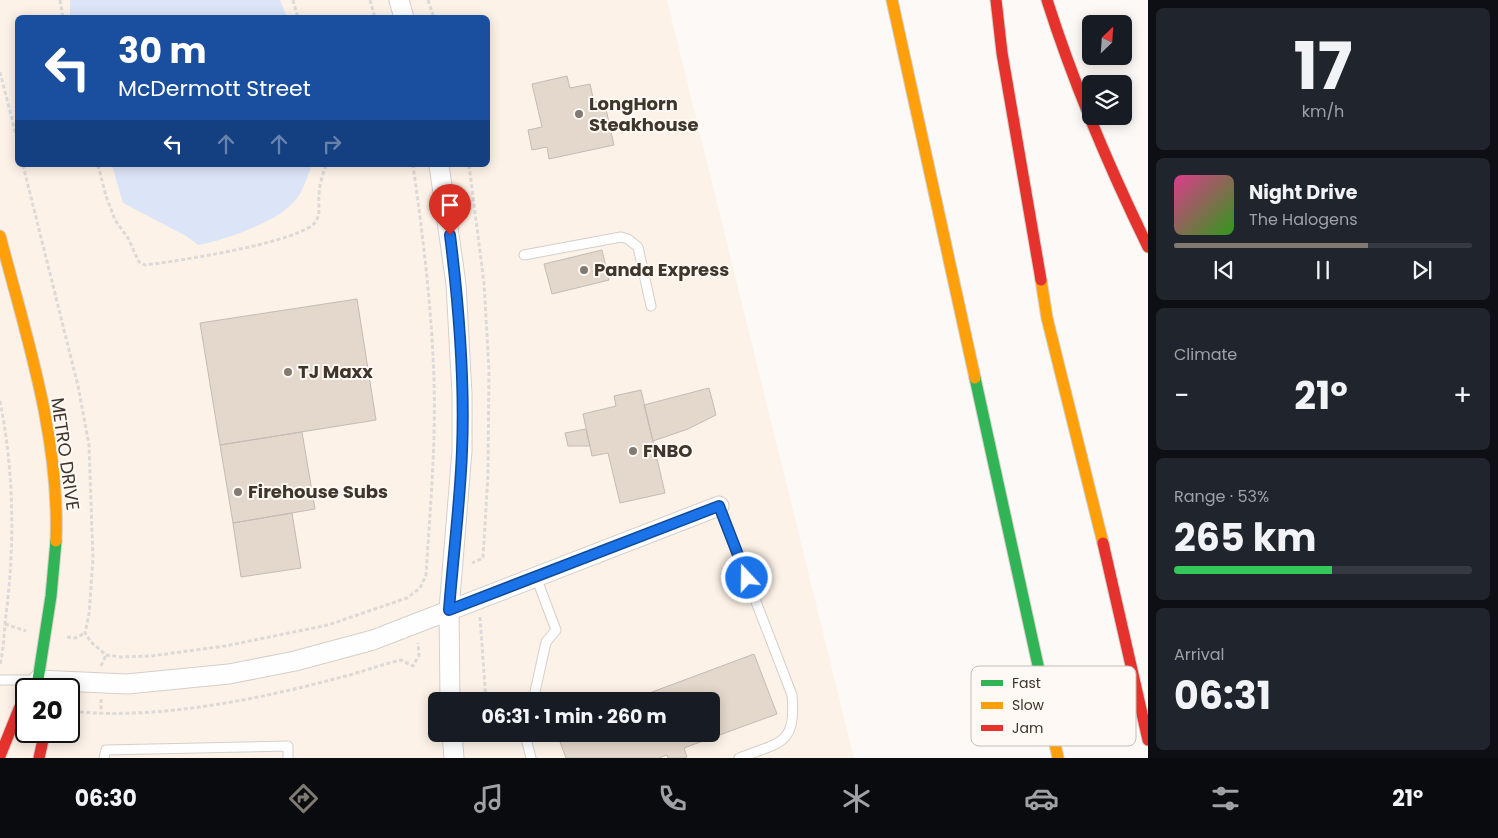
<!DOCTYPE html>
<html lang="en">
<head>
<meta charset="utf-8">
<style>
  :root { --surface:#171b24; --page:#20242c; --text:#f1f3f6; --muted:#9ea1a6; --line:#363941; --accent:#807a72 }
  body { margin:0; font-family:Poppins,sans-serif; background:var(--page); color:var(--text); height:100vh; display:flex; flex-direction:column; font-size:19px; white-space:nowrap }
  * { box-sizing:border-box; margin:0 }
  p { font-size:16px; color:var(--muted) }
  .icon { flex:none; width:28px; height:28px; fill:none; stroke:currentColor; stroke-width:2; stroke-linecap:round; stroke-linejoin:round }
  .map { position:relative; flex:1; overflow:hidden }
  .details { display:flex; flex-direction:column; gap:8px; padding:8px; background:#0d0f14; width:350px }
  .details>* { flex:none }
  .banner { position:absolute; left:15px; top:15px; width:475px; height:152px; border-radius:8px; box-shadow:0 2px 12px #0003; background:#1a4fa0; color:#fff; overflow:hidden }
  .needle { width:32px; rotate:25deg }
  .buttons { position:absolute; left:1082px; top:15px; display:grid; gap:10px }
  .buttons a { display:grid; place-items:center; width:50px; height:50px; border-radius:8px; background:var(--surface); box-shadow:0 2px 12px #0003; font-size:25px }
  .speed { position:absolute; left:15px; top:678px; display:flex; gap:10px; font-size:25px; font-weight:700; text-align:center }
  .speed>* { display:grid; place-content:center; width:65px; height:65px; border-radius:50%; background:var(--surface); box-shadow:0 2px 12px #0003; line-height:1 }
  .speed .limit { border:2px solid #111; border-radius:8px; background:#fff; color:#111 }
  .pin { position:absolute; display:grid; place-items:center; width:42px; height:42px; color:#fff; margin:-51px -21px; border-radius:50% 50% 50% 0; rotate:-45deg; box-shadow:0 0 5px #0007 }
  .pin .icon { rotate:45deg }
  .me { position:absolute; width:55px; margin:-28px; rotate:339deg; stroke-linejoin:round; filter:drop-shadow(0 0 4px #0008) }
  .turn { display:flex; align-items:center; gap:18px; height:105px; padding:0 20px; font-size:22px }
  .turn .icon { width:65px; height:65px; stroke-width:2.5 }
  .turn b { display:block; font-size:35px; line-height:42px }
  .lanes { display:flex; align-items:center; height:48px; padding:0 20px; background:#0003; justify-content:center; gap:25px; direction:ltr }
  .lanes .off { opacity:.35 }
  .big { font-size:38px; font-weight:700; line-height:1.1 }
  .details .widget { flex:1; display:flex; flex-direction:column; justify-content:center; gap:8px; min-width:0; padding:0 18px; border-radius:8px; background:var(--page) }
  .details .dial { align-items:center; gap:0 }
  .dial b { font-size:65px; line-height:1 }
  .song { display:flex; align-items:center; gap:15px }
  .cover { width:60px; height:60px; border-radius:8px; background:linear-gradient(135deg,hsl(330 70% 55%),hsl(110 70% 35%)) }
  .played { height:5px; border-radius:2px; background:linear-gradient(90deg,var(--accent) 65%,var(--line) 65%) }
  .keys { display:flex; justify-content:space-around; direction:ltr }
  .heat { display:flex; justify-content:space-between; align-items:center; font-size:28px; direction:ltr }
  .charge { height:8px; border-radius:4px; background:linear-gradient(90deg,#34c759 53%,var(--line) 0) }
  .trip { position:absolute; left:428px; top:692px; width:292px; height:50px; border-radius:8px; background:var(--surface); box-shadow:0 2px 12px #0003; font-weight:700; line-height:50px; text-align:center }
  .tabs { display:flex; height:80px; justify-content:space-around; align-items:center; background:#090b0e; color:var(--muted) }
  .tabs .icon { width:35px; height:35px }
  .tabs .current { color:var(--accent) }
  .tabs b { font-size:22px; color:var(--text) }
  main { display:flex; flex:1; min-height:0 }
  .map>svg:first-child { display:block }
  .built { fill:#fdf2e7; fill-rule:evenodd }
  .water { fill:#dce5f7 }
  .building { fill:#e4d7cb; stroke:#c2bcb7 }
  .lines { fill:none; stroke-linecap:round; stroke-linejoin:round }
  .lane-casing { stroke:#d4cfc9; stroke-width:11 }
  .street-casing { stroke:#d4cfc9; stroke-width:21 }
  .fast-casing { stroke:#d4cfc9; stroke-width:13 }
  .slow-casing { stroke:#d4cfc9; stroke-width:13 }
  .jam-casing { stroke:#d4cfc9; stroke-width:13 }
  .path { stroke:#dcdad9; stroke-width:3; stroke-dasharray:4 2.5; stroke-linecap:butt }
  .lane { stroke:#fffefe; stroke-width:9 }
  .street { stroke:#fffefe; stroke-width:19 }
  .fast { stroke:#30b455; stroke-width:11 }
  .slow { stroke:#ff9f0a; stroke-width:11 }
  .jam { stroke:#e5322d; stroke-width:11 }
  .route-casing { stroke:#114b97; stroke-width:12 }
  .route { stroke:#1a73e8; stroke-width:9 }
  .poi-dot { fill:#807a72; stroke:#fef9f4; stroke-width:2 }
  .labels { text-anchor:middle; stroke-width:4; stroke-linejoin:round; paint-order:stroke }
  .poi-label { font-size:18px; font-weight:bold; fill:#3e352b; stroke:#fef9f4; text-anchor:start }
  .street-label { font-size:18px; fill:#3e352b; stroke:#fef9f4 }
  .key { fill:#fef9f4; stroke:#c4beb8; stroke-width:1 }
  .key-label { font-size:14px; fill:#3e352b }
</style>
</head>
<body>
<main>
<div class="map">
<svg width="1148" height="758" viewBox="0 0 1148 758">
  <rect width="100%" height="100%" fill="#fcf9f6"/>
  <path class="built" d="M 0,0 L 667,0 L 854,758 L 0,758 ZM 18,18 L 488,18 L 488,165 L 18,165 ZM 26,689 L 69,689 L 69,731 L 26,731 ZM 436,701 L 711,701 L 711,734 L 436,734 Z"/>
  <path class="water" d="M 70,0 L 280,0 L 287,17 L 70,17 Z
    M 112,165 L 312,165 C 308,175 304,188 298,197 C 282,221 225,240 198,245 L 186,236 L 123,203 Z"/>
  <path class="building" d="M 567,76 L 570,88 L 590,84 L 594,102 L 604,100 L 614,145 L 549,159 L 547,147 L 532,150 L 528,130 L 542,127 L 532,84 Z
    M 602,250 L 609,280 L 552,294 L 544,264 Z
    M 357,299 L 376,420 L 220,445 L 200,323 Z
    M 709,388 L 716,415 L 688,429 L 653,441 L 644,405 Z
    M 641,390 L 665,493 L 620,503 L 608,453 L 592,456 L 583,414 L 616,406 L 614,396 Z
    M 586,429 L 590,446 L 568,446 L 565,433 Z
    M 302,432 L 315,509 L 233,523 L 220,445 Z
    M 292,513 L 301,568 L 241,577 L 233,523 Z
    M 754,654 L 777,714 L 684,748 L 687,757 L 684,758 L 668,758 L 667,755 L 659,758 L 566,758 L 557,734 L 711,734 L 711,701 L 628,701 Z"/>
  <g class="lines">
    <g class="lane-casing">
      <path id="lane" d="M 524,255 L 621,237 L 628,239 L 638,247 L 651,306
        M 719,506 L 792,695 C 797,745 780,742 739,758
        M 0,680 L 35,680
        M 533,701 L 546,642 L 556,630 L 536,577
        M 525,734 L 531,758
        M 104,758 L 106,750 L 288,746 L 288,758"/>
    </g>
    <g class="street-casing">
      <path id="street" d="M 399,0 L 404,18
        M 439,165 L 456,284 L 462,394 L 462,451 L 449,610 L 450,701
        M 38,680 L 127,684 L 229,674 L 295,661 L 373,640 L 719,506
        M 452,734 L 454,758"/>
    </g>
    <g class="fast-casing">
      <path id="fast" d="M 975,378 L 1041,679
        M 33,689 L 38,680 L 51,596 L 56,541"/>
    </g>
    <g class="slow-casing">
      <path id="slow" d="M 892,0 L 975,378
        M 0,236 C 26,335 60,437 56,541
        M 1041,280 L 1047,318 L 1103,543
        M 1041,679 L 1058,758"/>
    </g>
    <g class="jam-casing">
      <path id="jam" d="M 996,0 L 1002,53 L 1041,280
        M 1047,0 C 1074,85 1109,167 1148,247
        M 1103,543 L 1148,740
        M 0,756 L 19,709 L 26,698
        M 39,758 L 45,731"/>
    </g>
    <path class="path" d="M 60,0 L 63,18
      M 293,0 L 298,18
      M 370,0 L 375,18
      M 428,0 L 434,18
      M 0,72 L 18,143
      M 23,165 L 78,386 L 89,445 L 93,559 L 89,614 L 85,633 L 91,642 L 106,655 L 121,657 L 151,656 L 225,646 L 328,625 L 407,598 L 420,588 L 426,575 C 430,510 436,446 434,381 C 432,309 423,237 413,165
      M 98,165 L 106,196 L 115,220 L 128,238 L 139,262 L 145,265 C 172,262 305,242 316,221 C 321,213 318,204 319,195 C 319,185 323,174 326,165
      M 469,165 L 484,283 L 489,370 L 488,475 L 483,558 L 472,563
      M 0,401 C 14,472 15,543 6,615 C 4,631 4,648 0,664
      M 480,617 L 486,701
      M 5,624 L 26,631
      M 67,637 L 75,638 L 85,633
      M 101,666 L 106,655
      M 101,699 L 101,714
      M 80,712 C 161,719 260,699 338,678 C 359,673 379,665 401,660 L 413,666 L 419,655 L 418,643"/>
    <use href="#lane" class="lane"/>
    <use href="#street" class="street"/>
    <use href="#fast" class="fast"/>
    <use href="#slow" class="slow"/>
    <use href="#jam" class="jam"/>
  </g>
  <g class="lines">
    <g class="route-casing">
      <path id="route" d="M 450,235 C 459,307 465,379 462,451 C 460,504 453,557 449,610 L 719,506 L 747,578"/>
    </g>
    <use href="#route" class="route"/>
  </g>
  <g class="poi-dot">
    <circle cx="579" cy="114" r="5"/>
    <circle cx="584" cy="270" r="5"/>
    <circle cx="288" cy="372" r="5"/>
    <circle cx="633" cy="451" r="5"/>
    <circle cx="238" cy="492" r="5"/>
  </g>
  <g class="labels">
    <g class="poi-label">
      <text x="589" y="110">LongHorn<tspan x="589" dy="21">Steakhouse</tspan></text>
      <text x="594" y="276">Panda Express</text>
      <text x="298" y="378">TJ Maxx</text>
      <text x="643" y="457">FNBO</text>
      <text x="248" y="498">Firehouse Subs</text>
    </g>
    <g class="street-label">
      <text transform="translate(65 454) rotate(82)" y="6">METRO DRIVE</text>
    </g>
  </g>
  <rect x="971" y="666" width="165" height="80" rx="8" class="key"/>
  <rect x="981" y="680" width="22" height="6" fill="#30b455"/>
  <rect x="981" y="702" width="22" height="7" fill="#ff9f0a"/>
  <rect x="981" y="725" width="22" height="6" fill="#e5322d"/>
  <g class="key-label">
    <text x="1012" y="688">Fast</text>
    <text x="1012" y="710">Slow</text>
    <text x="1012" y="733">Jam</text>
  </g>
</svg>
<div class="buttons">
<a><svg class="needle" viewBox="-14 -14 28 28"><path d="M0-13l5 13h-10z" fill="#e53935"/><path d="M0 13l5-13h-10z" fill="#9ea1a6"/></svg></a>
<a><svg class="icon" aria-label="layers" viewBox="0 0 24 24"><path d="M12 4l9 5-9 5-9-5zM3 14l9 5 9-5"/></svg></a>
</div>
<div class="speed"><div class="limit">20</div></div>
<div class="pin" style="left:450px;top:235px;background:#d93025"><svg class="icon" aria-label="arrive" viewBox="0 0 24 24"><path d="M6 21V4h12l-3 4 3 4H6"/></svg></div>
<svg class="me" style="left:747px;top:578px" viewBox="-20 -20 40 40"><circle r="17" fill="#1a73e8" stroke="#fff" stroke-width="3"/><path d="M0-11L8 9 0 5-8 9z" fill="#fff"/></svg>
<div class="trip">06:31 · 1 min · 260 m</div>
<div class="banner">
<div class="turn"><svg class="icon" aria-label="left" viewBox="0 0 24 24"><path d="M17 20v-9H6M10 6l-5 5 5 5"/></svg><div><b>30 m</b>McDermott Street</div></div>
<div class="lanes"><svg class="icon" aria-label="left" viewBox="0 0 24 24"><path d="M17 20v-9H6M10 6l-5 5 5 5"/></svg><svg class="icon off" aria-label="ahead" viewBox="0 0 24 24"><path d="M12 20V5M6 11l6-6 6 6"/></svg><svg class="icon off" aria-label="ahead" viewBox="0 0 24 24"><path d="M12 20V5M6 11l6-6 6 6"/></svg><svg class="icon off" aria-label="right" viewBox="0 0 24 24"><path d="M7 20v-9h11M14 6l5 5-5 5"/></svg></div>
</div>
</div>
<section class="details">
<div class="widget dial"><b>17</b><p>km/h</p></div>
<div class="widget">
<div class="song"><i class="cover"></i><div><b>Night Drive</b><p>The Halogens</p></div></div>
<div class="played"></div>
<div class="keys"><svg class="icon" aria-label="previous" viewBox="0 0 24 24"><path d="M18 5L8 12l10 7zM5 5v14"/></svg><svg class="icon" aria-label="pause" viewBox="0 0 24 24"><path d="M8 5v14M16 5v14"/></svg><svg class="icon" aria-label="next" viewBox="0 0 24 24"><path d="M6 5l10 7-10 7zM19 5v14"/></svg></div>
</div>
<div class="widget"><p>Climate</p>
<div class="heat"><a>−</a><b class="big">21°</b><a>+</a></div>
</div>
<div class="widget"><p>Range · 53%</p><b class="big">265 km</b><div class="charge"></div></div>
<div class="widget"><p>Arrival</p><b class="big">06:31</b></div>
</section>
</main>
<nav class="tabs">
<b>06:30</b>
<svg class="icon current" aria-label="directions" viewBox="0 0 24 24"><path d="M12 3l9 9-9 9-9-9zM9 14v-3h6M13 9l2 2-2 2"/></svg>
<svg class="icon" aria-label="music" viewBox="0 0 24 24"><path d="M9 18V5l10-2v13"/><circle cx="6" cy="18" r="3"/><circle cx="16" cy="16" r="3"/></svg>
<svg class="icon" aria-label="phone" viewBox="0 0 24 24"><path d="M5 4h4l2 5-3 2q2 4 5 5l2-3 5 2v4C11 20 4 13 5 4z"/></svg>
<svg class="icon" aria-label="climate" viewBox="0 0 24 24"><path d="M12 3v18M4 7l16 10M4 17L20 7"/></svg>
<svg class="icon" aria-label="car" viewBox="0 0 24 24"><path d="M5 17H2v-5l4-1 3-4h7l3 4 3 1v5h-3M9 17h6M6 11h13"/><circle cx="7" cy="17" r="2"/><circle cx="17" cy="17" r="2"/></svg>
<svg class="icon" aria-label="filters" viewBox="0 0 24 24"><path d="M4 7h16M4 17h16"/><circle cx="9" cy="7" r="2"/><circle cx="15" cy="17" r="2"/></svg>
<b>21°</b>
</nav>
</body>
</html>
